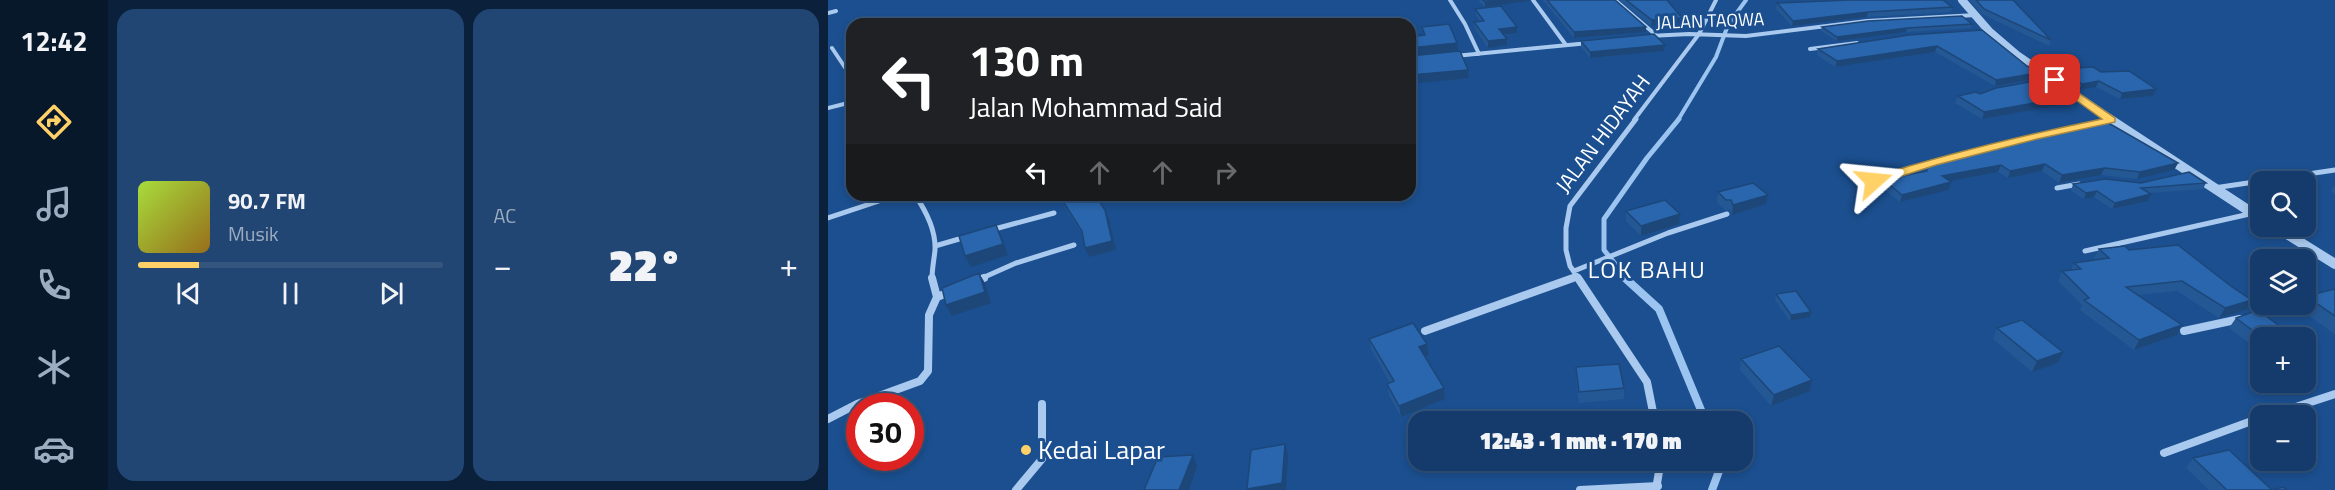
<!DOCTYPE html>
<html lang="id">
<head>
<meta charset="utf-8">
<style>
  :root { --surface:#143b6b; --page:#214673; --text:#f1f3f6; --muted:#9dadc1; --line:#33557e; --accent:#ffd166 }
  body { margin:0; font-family:"Titillium Web",sans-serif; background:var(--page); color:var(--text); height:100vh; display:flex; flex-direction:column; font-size:22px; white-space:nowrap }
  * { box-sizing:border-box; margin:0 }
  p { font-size:20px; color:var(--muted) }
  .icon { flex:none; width:33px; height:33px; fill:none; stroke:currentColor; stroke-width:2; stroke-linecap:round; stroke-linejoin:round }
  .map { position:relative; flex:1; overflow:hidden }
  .sheet { display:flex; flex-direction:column; gap:9px; padding:9px; background:#0b203b; width:720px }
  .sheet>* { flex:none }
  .guide { position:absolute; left:18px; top:18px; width:570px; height:183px; border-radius:18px; box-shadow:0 3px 9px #0003,0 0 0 2px var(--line); background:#202124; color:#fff; overflow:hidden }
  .fabs { position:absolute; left:1422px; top:171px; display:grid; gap:12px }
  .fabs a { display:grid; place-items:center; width:66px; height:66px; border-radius:12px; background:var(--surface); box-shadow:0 3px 9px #0003,0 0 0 2px var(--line); font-size:30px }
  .speed { position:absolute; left:18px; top:393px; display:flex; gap:12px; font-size:30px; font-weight:700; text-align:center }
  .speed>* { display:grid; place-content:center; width:78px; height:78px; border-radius:50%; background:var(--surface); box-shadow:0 3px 9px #0003,0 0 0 2px var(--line); line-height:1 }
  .speed .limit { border:9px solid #d22; background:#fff; color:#111 }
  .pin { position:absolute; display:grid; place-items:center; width:51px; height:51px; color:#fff; margin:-26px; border-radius:12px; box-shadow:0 3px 9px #0006 }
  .me { position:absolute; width:66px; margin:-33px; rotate:72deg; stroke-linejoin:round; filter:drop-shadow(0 0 4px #0008) }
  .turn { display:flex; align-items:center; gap:21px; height:126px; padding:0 24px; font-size:27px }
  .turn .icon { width:78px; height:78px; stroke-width:2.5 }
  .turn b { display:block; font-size:42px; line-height:51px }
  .lanes { display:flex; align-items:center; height:57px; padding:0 24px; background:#0003; justify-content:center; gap:30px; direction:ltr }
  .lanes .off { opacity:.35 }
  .big { font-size:45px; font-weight:800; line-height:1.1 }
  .sheet .tile { flex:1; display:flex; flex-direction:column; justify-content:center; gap:9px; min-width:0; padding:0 21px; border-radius:18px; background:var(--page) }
  .song { display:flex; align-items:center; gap:18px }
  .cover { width:72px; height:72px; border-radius:9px; background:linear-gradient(135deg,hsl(80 70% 55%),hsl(40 70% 35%)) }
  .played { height:6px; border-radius:3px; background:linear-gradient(90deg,var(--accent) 20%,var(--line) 20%) }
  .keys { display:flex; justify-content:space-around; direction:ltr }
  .heat { display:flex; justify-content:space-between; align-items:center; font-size:33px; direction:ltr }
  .sheet .tiles { flex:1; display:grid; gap:9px; grid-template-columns:repeat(2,1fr) }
  .trip { position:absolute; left:580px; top:411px; width:345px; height:60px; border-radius:18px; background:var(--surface); box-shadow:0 3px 9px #0003,0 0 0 2px var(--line); font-weight:800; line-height:60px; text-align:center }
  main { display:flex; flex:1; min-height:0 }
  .tabs { display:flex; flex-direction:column; width:108px; justify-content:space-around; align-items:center; background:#08182b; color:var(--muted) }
  .tabs .icon { width:42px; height:42px }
  .tabs .current { color:var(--accent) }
  .tabs b { font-size:27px; color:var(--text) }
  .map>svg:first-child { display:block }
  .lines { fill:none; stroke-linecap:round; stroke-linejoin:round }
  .stream-far2 { stroke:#9cc4f0; stroke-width:4 }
  .stream-far1 { stroke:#9cc4f0; stroke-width:5 }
  .stream { stroke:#9cc4f0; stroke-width:8 }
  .minor-far2 { stroke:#a9c9ee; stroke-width:4 }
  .minor-far1 { stroke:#a9c9ee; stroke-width:5 }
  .minor { stroke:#a9c9ee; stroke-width:8 }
  .tertiary-far1 { stroke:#a9c9ee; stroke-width:8 }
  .tertiary { stroke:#a9c9ee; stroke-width:10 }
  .wall { fill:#245895 }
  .shaded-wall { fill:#1d4779 }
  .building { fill:#2a66ad; stroke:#1d4779; stroke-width:1.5 }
  .route { fill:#ffd166; stroke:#a68842; stroke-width:1.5 }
  .poi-dot { fill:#ffd166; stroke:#1b4f8f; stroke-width:2 }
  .labels { text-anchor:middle; stroke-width:6; stroke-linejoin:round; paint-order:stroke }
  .far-street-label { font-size:18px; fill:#fff; stroke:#1b4f8f }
  .street-label { font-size:21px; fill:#fff; stroke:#1b4f8f }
  .quarter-label { font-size:24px; letter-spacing:1.5px; fill:#fff; stroke:#1b4f8f }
  .near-poi-label { font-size:26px; fill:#fff; stroke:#1b4f8f; text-anchor:start }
</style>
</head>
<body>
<main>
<nav class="tabs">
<b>12:42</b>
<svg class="icon current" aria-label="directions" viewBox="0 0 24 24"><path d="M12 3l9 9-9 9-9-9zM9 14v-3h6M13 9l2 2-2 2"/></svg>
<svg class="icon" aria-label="music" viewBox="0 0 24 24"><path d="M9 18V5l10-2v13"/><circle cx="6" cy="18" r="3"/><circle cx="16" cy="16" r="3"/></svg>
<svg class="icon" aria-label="phone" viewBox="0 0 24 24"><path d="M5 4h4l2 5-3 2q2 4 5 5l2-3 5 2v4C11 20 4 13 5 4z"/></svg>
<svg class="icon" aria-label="climate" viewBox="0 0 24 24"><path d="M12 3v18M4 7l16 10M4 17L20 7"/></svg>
<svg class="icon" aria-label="car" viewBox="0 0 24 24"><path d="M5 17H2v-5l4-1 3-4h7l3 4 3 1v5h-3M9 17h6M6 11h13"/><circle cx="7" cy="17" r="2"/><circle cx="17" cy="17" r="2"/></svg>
</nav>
<section class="sheet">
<div class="tiles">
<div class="tile">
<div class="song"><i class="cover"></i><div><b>90.7 FM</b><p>Musik</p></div></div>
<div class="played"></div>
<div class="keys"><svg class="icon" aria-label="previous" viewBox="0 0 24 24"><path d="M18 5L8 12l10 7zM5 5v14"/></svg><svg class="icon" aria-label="pause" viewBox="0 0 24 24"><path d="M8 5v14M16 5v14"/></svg><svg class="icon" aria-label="next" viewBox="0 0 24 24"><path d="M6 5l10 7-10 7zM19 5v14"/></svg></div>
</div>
<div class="tile"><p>AC</p>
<div class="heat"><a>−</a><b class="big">22°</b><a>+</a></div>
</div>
</div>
</section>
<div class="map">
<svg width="1507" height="490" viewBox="0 0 1507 490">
  <rect width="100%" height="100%" fill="#1b4f8f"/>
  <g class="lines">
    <path class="stream-far2" d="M 850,120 L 888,57 L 900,25 L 918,0"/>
    <path class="stream-far1" d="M 799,279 L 776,250 L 776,219 L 819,158 L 851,119"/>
    <path class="stream" d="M 797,278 L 831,309 L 878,422
      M 884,490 L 894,463 L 893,460"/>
    <path class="minor-far2" d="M 622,0 L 637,24 L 651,54
      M 705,0 L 738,45
      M 787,0 L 828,35
      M 0,13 L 8,11
      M 821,36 L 861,34 L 918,36 L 1039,21 L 1148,15
      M 4,48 L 24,78
      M 982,49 L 1029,43
      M 627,56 L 761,43
      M 0,108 L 24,102
      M 806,120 L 871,34 L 888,0"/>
    <path class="minor-far1" d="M 1164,147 L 1242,129
      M 1046,181 L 1148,151
      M 1229,188 L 1251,184
      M 1386,188 L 1507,170
      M 87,195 C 98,211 108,230 107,250 C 106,260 104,269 104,279
      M 0,218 L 69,195
      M 163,230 L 226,213
      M 107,246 L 138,237
      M 1257,251 L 1426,213
      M 746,271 L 840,233 L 899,214
      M 152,279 L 188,263 L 246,245
      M 741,279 L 749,276
      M 751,279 L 742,266 L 738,250 L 738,228 L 742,206 L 808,119"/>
    <path class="minor" d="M 104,278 L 109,297 L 122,292
      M 750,278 L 819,382 L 827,422
      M 148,281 L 156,278
      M 1428,315 L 1459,304
      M 597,331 L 745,278
      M 1356,331 L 1412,319
      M 1440,416 L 1507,394
      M 0,419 L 29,404 L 92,381 L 100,371 L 101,315 L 109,297
      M 1336,453 L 1432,418
      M 828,489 L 833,460
      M 188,490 L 214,459 L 214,404
      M 752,490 L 830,486"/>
    <path class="tertiary-far1" d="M 1134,0 L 1161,31 L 1189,55 L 1284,120"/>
    <path class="tertiary" d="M 1281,119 L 1432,218
      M 1446,226 L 1507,264"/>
  </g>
  <path class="wall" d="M 650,0 L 702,0 L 701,1 L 657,7 Z
    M 715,0 L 787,0 L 818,27 L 818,32 L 746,38 Z
    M 791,0 L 839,0 L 854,18 L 853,23 L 823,26 Z
    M 1141,0 L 1185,0 L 1223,40 L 1221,46 L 1154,14 Z
    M 949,3 L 1124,7 L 1123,12 L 1039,17 L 964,26 L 948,9 Z
    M 647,9 L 689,27 L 689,33 L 676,35 L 679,39 L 679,45 L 660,48 L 647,29 L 646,22 L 652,22 L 648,15 Z
    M 1144,24 L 1143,28 L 1078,32 L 1009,41 L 993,31 L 994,27 Z
    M 1081,35 L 1199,66 L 1214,72 L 1212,78 L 1167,86 L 1107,52 L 1007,67 L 989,55 L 990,49 Z
    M 753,41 L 837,45 L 836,51 L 762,58 L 753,47 Z
    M 1232,69 L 1273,72 L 1328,89 L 1325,96 L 1292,99 L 1268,87 L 1251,90 L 1230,76 Z
    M 1234,93 L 1228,94 L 1234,98 L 1232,105 L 1154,119 L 1127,103 L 1130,96 Z
    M 1142,151 L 1350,163 L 1346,170 L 1309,179 L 1273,175 L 1231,183 L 1214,171 L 1180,178 L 1170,172 L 1122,181 L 1123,182 L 1121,190 L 1072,202 L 1054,188 L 1056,180 L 1097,171 L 1098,166 L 1115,162 L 1116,159 L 1142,153 Z
    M 1378,183 L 1375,189 L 1321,193 L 1323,194 L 1320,201 L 1284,209 L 1266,197 L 1256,199 L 1243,191 L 1245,184 Z
    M 1507,185 L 1507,194 L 1503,191 Z
    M 890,192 L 938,204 L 904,215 L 902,210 L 897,210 L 889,202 Z
    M 218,195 L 267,195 L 277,210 L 281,219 L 288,250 L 261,257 L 255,235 L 233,201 L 222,203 Z
    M 798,211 L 852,214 L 851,224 L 813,236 L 798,221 Z
    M 1271,249 L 1301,250 L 1404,287 L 1424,300 L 1418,310 L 1391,318 L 1349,291 L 1310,295 L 1349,335 L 1306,350 L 1252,310 L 1254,305 L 1230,281 L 1234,271 L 1243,270 L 1246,263 L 1268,260 L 1266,259 Z
    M 1507,289 L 1507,334 L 1465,305 L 1478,304 L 1478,292 L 1487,294 Z
    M 948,294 L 982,317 L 962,321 L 947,300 Z
    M 1408,318 L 1458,331 L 1454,338 L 1432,338 L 1432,345 L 1426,347 L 1401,328 Z
    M 1169,328 L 1235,352 L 1230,363 L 1204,372 L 1165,339 Z
    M 541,339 L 599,344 L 601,355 L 596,356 L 616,388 L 617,399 L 573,417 L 561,395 L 559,384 L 562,383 L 543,349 Z
    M 913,359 L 984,380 L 982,391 L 943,406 L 912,370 Z
    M 748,367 L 796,388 L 796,399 L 751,403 L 748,378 Z
    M 1365,458 L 1444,490 L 1381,490 L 1358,468 Z"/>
  <path class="shaded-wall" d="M 673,0 L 702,0 L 701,1 L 657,7 L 657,2 Z
    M 1040,12 L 1039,17 L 964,26 L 965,21 Z
    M 854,18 L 853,23 L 823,26 L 824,20 Z
    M 689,27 L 689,33 L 672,35 L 671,29 Z
    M 818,27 L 818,32 L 746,38 L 746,32 Z
    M 1079,28 L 1078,32 L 1009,41 L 1009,37 Z
    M 679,39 L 679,45 L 660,48 L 660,41 Z
    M 629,43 L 630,51 L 582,56 L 582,48 Z
    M 837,45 L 836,51 L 762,58 L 762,52 Z
    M 1109,46 L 1107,52 L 1007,67 L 1009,61 Z
    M 640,70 L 641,78 L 582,84 L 582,75 Z
    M 1214,72 L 1212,78 L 1167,86 L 1168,80 Z
    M 1271,81 L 1268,87 L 1251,90 L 1254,84 Z
    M 1236,86 L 1234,93 L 1217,96 L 1220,89 Z
    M 1328,89 L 1325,96 L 1292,99 L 1294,93 Z
    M 1234,98 L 1232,105 L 1154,119 L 1156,112 Z
    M 1350,163 L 1346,170 L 1309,179 L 1312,172 Z
    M 1217,164 L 1214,171 L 1180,178 L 1182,171 Z
    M 1173,165 L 1170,172 L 1112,183 L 1114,176 Z
    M 1277,168 L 1273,175 L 1231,183 L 1234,175 Z
    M 1123,182 L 1121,190 L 1072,202 L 1074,195 Z
    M 1269,191 L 1266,197 L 1256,199 L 1258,193 Z
    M 1323,194 L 1320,201 L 1284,209 L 1287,203 Z
    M 218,195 L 230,195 L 233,201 L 222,203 Z
    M 940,195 L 938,204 L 904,215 L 905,205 Z
    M 277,210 L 281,219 L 288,250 L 261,257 L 257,248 Z
    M 852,214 L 851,224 L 813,236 L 813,226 Z
    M 168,225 L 173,235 L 180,255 L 143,267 L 137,256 Z
    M 151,273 L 157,283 L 163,303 L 124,316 L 118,305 Z
    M 1424,300 L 1418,310 L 1391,318 L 1397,308 Z
    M 983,312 L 982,317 L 962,321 L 963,315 Z
    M 1354,325 L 1349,335 L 1306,350 L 1311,340 Z
    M 1458,331 L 1454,338 L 1432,338 L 1432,345 L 1426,347 L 1432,336 Z
    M 599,344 L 601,355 L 592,358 L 591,347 Z
    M 1235,352 L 1230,363 L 1204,372 L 1209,361 Z
    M 984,380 L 982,391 L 943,406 L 946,395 Z
    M 616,388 L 617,399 L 573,417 L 571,406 Z
    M 457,444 L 460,455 L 458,490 L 419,490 Z
    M 365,455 L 369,466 L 361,490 L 351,490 Z"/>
  <path class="building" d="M 655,0 L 673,0 L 657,2 Z
    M 719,0 L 787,0 L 818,27 L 746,32 Z
    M 798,0 L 839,0 L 854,18 L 824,20 Z
    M 1022,0 L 1115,0 L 1124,7 L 1040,12 L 965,21 L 949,3 Z
    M 1148,0 L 1185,0 L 1223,40 L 1156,9 Z
    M 673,6 L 689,27 L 671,29 L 679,39 L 660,41 L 646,22 L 656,21 L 647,9 Z
    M 1134,16 L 1144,24 L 1079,28 L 1009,37 L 994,27 L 1040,21 Z
    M 621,24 L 629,43 L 582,48 L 582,37 L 597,35 L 594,27 Z
    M 1154,30 L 1199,66 L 1214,72 L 1168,80 L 1109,46 L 1009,61 L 990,49 L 1081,35 Z
    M 826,34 L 837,45 L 762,52 L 753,41 Z
    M 632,51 L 640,70 L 582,75 L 582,56 Z
    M 1265,67 L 1273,72 L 1301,71 L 1328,89 L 1294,93 L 1271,81 L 1254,84 L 1232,69 Z
    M 1224,78 L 1236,86 L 1220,89 L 1234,98 L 1156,112 L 1130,96 L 1148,92 L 1152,94 L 1168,88 Z
    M 1277,121 L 1350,163 L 1312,172 L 1277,168 L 1234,175 L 1217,164 L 1182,171 L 1173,165 L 1114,176 L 1123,182 L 1074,195 L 1056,180 L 1099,171 L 1098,166 L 1119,161 L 1116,159 L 1144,153 L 1142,151 Z
    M 1361,172 L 1378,183 L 1313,188 L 1323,194 L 1287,203 L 1269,191 L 1258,193 L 1245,184 L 1277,179 L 1313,183 Z
    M 925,183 L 940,195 L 905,205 L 903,200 L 898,200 L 890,192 Z
    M 231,195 L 267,195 L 277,210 L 284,241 L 257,248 L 254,231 Z
    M 837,200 L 852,214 L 813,226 L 798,211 Z
    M 168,225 L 175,244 L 137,256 L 131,236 Z
    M 1350,245 L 1404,287 L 1424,300 L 1397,308 L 1354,281 L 1298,287 L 1354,325 L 1311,340 L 1256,300 L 1261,298 L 1234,271 L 1253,269 L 1246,263 L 1281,258 L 1271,249 L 1297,246 L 1301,250 Z
    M 151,273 L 157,292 L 118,305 L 114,288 Z
    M 1507,289 L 1507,316 L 1478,296 L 1478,292 L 1481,291 L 1487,294 Z
    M 968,291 L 983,312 L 963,315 L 948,294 Z
    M 1430,310 L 1458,331 L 1432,336 L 1408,318 Z
    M 1194,320 L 1235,352 L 1209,361 L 1169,328 Z
    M 585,323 L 599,344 L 591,347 L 616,388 L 571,406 L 559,384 L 566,381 L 541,339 Z
    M 951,346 L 984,380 L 946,395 L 913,359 Z
    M 791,364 L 796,388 L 751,392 L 748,367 Z
    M 457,444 L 454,483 L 419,489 L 423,450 Z
    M 1401,450 L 1444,490 L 1399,490 L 1365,458 Z
    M 365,455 L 351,490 L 316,490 L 330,457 Z
    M 1455,487 L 1459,490 L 1445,490 Z"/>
  <path class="route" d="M 1227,77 L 1287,118 L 1287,122 L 1209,139 L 1108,165 L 1046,185 L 1040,181 L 1042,178 C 1118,154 1196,135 1274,119 L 1223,82 L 1222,80 Z"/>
  <circle class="poi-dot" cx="198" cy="450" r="6"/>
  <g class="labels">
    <g class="far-street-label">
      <text transform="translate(882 21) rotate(-2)" y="6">JALAN TAQWA</text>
    </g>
    <g class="street-label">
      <text transform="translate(775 134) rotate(-53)" y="7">JALAN HIDAYAH</text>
    </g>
    <g class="quarter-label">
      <text x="819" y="278">LOK BAHU</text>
    </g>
    <g class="near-poi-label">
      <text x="210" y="459">Kedai Lapar</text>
    </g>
  </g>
</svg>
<div class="fabs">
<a><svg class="icon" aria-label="search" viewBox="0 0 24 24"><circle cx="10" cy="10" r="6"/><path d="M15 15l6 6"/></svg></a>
<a><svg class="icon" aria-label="layers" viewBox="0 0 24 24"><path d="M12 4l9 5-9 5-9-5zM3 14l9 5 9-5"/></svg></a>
<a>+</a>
<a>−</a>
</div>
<div class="speed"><div class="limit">30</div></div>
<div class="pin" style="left:1227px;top:80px;background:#d93025"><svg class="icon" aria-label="arrive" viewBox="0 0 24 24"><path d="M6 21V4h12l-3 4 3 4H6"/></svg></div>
<svg class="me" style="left:1046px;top:181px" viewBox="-20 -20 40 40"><path d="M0-17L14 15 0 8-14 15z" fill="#ffd166" stroke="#fff" stroke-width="4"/></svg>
<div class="trip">12:43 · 1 mnt · 170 m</div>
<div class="guide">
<div class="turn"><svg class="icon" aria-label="left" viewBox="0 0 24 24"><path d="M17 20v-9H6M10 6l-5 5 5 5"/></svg><div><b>130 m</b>Jalan Mohammad Said</div></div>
<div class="lanes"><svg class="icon" aria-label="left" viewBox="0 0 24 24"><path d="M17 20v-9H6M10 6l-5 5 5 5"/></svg><svg class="icon off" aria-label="ahead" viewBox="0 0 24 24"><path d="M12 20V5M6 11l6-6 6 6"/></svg><svg class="icon off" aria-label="ahead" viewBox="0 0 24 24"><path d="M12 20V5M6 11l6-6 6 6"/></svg><svg class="icon off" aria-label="right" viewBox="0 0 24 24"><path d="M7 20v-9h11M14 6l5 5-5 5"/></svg></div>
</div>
</div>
</main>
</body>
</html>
